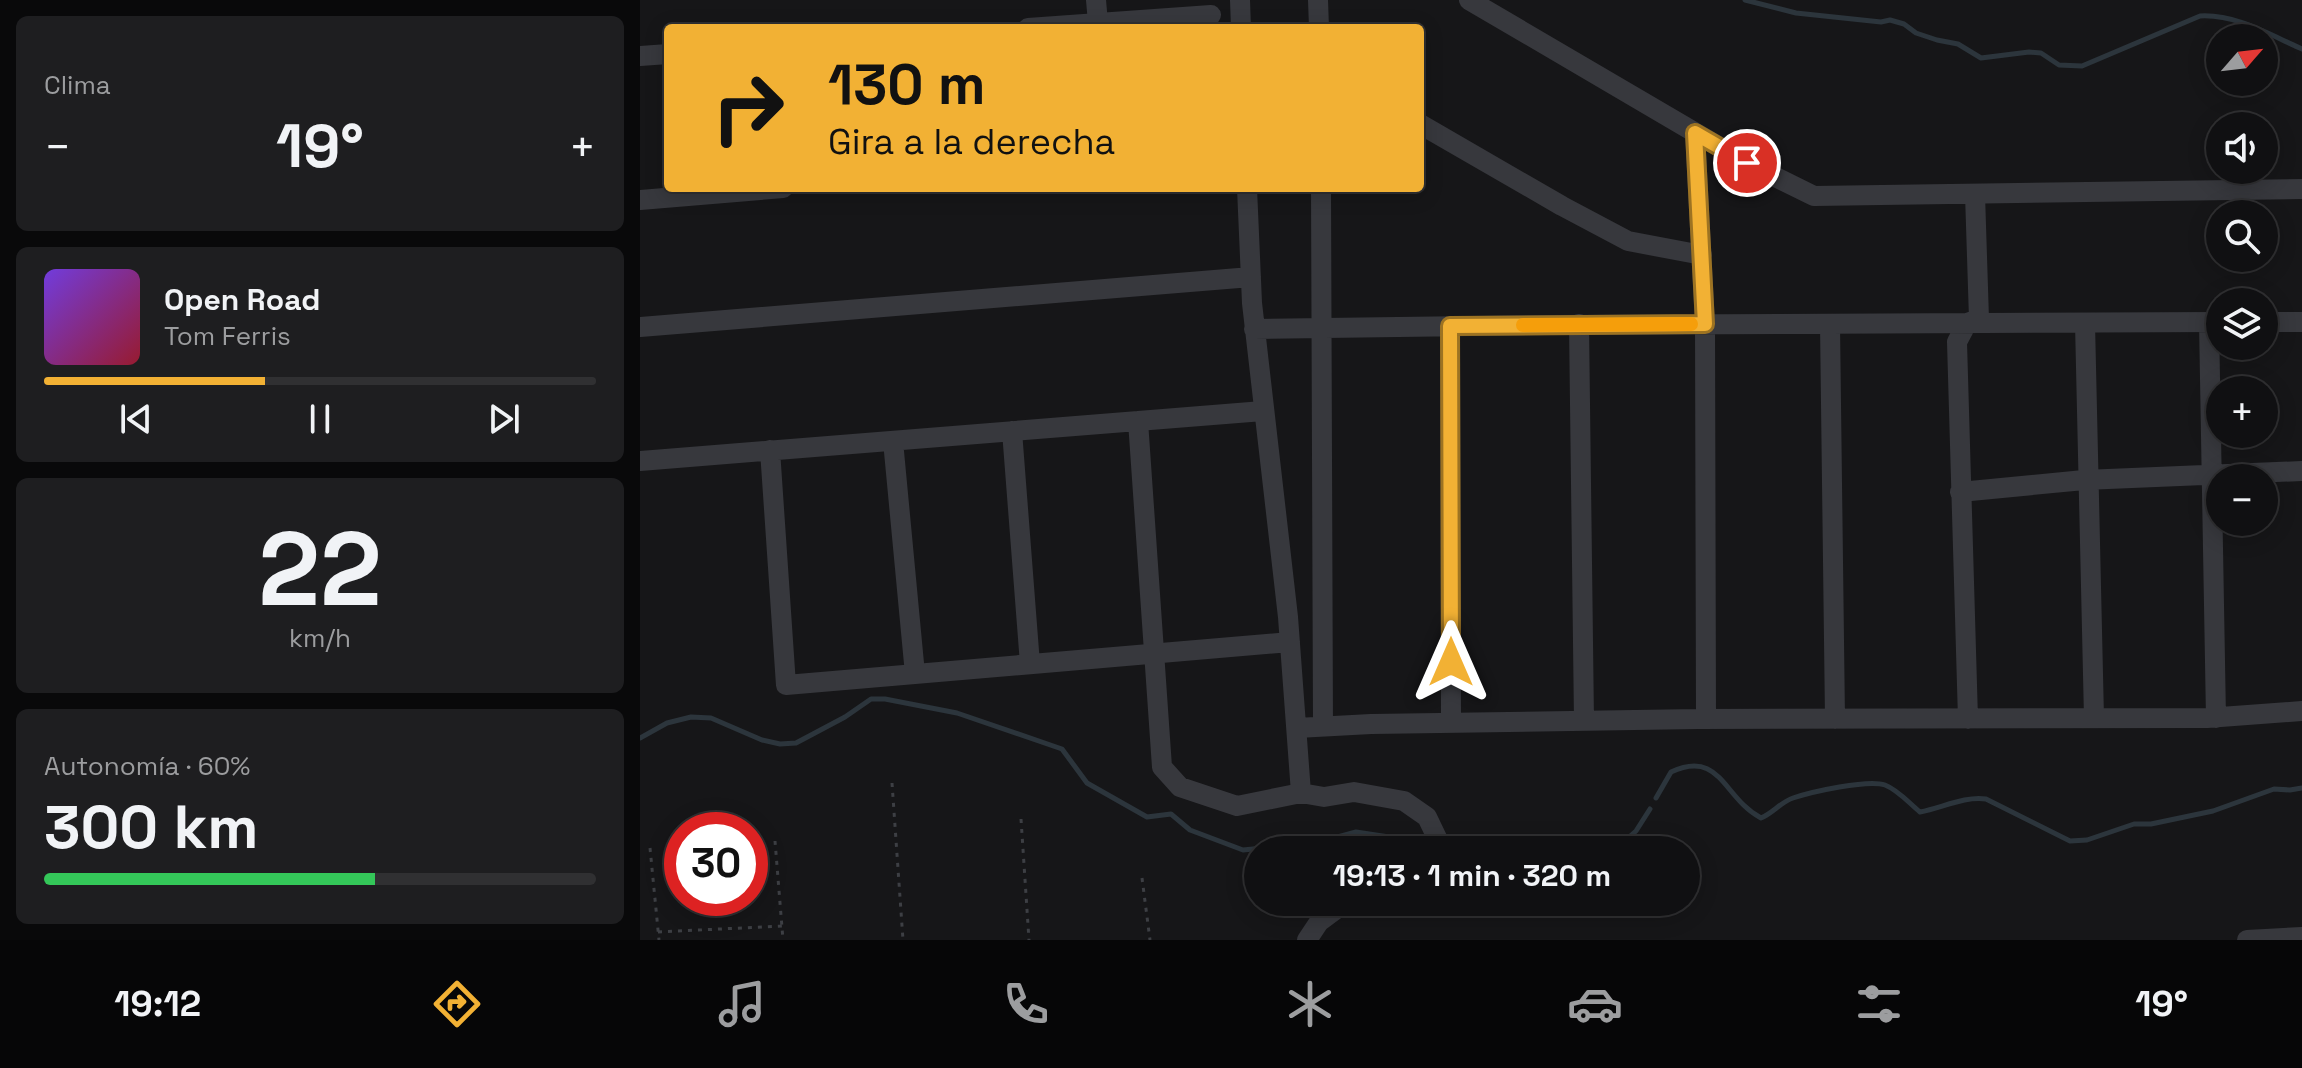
<!DOCTYPE html>
<html lang="es">
<head>
<meta charset="utf-8">
<style>
  :root { --surface:#101012; --page:#1e1e20; --text:#f1f3f6; --muted:#9c9d9f; --line:#303032; --accent:#f2b134 }
  body { margin:0; font-family:"Space Grotesk",sans-serif; background:var(--page); color:var(--text); height:100vh; display:flex; flex-direction:column; font-size:30px; white-space:nowrap }
  * { box-sizing:border-box; margin:0 }
  p { font-size:26px; color:var(--muted) }
  .icon { flex:none; width:44px; height:44px; fill:none; stroke:currentColor; stroke-width:2; stroke-linecap:round; stroke-linejoin:round }
  .map { position:relative; flex:1; overflow:hidden }
  .sheet { display:flex; flex-direction:column; gap:16px; padding:16px; background:#09090a; width:640px }
  .sheet>* { flex:none }
  .guide { position:absolute; left:24px; top:24px; width:760px; height:168px; border-radius:8px; box-shadow:0 4px 20px #0003,0 0 0 2px var(--line); background:#f2b134; color:#111; overflow:hidden }
  .needle { width:52px; rotate:62deg }
  .tools { position:absolute; left:1566px; top:24px; display:grid; gap:16px }
  .tools a { display:grid; place-items:center; width:72px; height:72px; border-radius:50%; background:var(--surface); box-shadow:0 4px 20px #0003,0 0 0 2px var(--line); font-size:40px }
  .speed { position:absolute; left:24px; top:812px; display:flex; gap:16px; font-size:40px; font-weight:700; text-align:center }
  .speed>* { display:grid; place-content:center; width:104px; height:104px; border-radius:50%; background:var(--surface); box-shadow:0 4px 20px #0003,0 0 0 2px var(--line); line-height:1 }
  .speed .limit { border:12px solid #d22; background:#fff; color:#111 }
  .pin { position:absolute; display:grid; place-items:center; width:68px; height:68px; color:#fff; margin:-34px; border:4px solid #fff; border-radius:50%; box-shadow:0 2px 8px #0007 }
  .me { position:absolute; width:88px; margin:-44px; rotate:0deg; stroke-linejoin:round; filter:drop-shadow(0 0 6px #0008) }
  .turn { display:flex; align-items:center; gap:28px; height:168px; padding:0 32px; font-size:36px }
  .turn .icon { width:104px; height:104px; stroke-width:2.5 }
  .turn b { display:block; font-size:56px; line-height:68px }
  .big { font-size:60px; font-weight:600; line-height:1.1 }
  .sheet .tile { flex:1; display:flex; flex-direction:column; justify-content:center; gap:12px; min-width:0; padding:0 28px; border-radius:12px; background:var(--page) }
  .sheet .dial { align-items:center; gap:0 }
  .dial b { font-size:104px; line-height:1 }
  .song { display:flex; align-items:center; gap:24px }
  .cover { width:96px; height:96px; border-radius:12px; background:linear-gradient(135deg,hsl(260 70% 55%),hsl(350 70% 35%)) }
  .played { height:8px; border-radius:4px; background:linear-gradient(90deg,var(--accent) 40%,var(--line) 40%) }
  .keys { display:flex; justify-content:space-around; direction:ltr }
  .heat { display:flex; justify-content:space-between; align-items:center; font-size:44px; direction:ltr }
  .charge { height:12px; border-radius:6px; background:linear-gradient(90deg,#34c759 60%,var(--line) 0) }
  .trip { position:absolute; left:604px; top:836px; width:456px; height:80px; border-radius:40px; background:var(--surface); box-shadow:0 4px 20px #0003,0 0 0 2px var(--line); font-weight:600; line-height:80px; text-align:center }
  .menu { display:flex; height:128px; justify-content:space-around; align-items:center; background:#060607; color:var(--muted) }
  .menu .icon { width:56px; height:56px }
  .menu .active { color:var(--accent) }
  .menu b { font-size:36px; color:var(--text) }
  main { display:flex; flex:1; min-height:0 }
  .map>svg:first-child { display:block }
  .lines { fill:none; stroke-linecap:round; stroke-linejoin:round }
  .stream { stroke:#2c353c; stroke-width:5 }
  .path { stroke:#3d3f44; stroke-width:3; stroke-dasharray:4 6; stroke-linecap:butt }
  .minor { stroke:#37383d; stroke-width:20 }
  .route-casing { stroke:#9d7322; stroke-width:20 }
  .route { stroke:#f2b134; stroke-width:14 }
  .slow { stroke:#f59e0b; stroke-width:14 }
</style>
</head>
<body>
<main>
<section class="sheet">
<div class="tile"><p>Clima</p>
<div class="heat"><a>−</a><b class="big">19°</b><a>+</a></div>
</div>
<div class="tile">
<div class="song"><i class="cover"></i><div><b>Open Road</b><p>Tom Ferris</p></div></div>
<div class="played"></div>
<div class="keys"><svg class="icon" aria-label="previous" viewBox="0 0 24 24"><path d="M18 5L8 12l10 7zM5 5v14"/></svg><svg class="icon" aria-label="pause" viewBox="0 0 24 24"><path d="M8 5v14M16 5v14"/></svg><svg class="icon" aria-label="next" viewBox="0 0 24 24"><path d="M6 5l10 7-10 7zM19 5v14"/></svg></div>
</div>
<div class="tile dial"><b>22</b><p>km/h</p></div>
<div class="tile"><p>Autonomía · 60%</p><b class="big">300 km</b><div class="charge"></div></div>
</section>
<div class="map">
<svg width="1662" height="940" viewBox="0 0 1662 940">
  <rect width="100%" height="100%" fill="#161618"/>
  <g class="lines">
    <path class="stream" d="M 1105,0 L 1156,13 L 1241,22 L 1250,20 L 1264,24 L 1276,33 L 1297,40 L 1318,44 L 1341,58 L 1389,52 L 1401,53 L 1419,65 L 1442,66 L 1560,16 C 1596,14 1630,35 1662,49
      M 0,738 L 27,723 L 51,717 L 71,718 L 122,740 L 140,744 L 156,743 L 205,717 L 231,699 L 245,699 L 317,713 L 422,749 L 447,783 L 507,817 L 531,814 L 550,830 L 603,850 L 623,848 L 649,850
      M 1016,798 L 1031,772 C 1081,749 1083,798 1121,818 C 1133,813 1141,802 1153,798 C 1171,792 1228,779 1245,785 C 1258,790 1269,803 1280,812 C 1302,808 1324,796 1346,799 L 1430,841 L 1447,840 L 1494,824 L 1511,824 L 1573,811 L 1634,789 L 1650,790 L 1662,788
      M 650,850 L 716,832 L 769,840 L 782,850
      M 894,850 L 909,839 L 962,839 L 974,841 L 987,839 L 996,831 L 1010,809"/>
    <path class="path" d="M 252,783 L 263,940
      M 381,819 L 389,940
      M 135,841 L 143,940
      M 10,848 L 19,940
      M 502,878 L 510,940
      M 18,932 L 142,926"/>
    <path class="minor" d="M 456,0 L 458,23
      M 600,0 L 601,28
      M 678,0 L 679,28
      M 829,0 L 1107,163 L 1174,196 L 1662,189
      M 388,28 L 571,15
      M 0,56 L 28,54
      M 780,124 L 922,206 L 988,241 L 1062,255
      M 1055,133 L 1065,324 L 1066,719
      M 607,188 L 612,303 L 648,617 L 661,793 L 684,797 L 714,792 L 764,801 L 787,817 L 799,842 L 797,850
      M 681,188 L 683,726
      M 0,200 L 143,188
      M 1569,322 L 1576,718
      M 1624,322 L 1662,322
      M 1445,323 L 1454,718
      M 939,324 L 944,721
      M 1190,324 L 1195,719
      M 810,326 L 811,723
      M 0,327 L 611,277
      M 614,329 L 909,325 L 1580,322
      M 498,421 L 522,767 L 540,787 L 597,806 L 661,793
      M 372,431 L 390,664
      M 253,441 L 275,674
      M 130,450 L 146,685 L 650,642
      M 0,461 L 623,411
      M 1320,492 L 1444,480 L 1662,471
      M 1328,719 L 1317,342 L 1327,323 L 1339,319 L 1335,194
      M 657,728 L 731,724 L 1058,719 L 1567,718 L 1662,711
      M 667,940 L 679,922 L 706,902
      M 1607,940 L 1662,937"/>
  </g>
  <g class="lines">
    <g class="route-casing">
      <path id="route" d="M 811,662 L 810,326 L 1065,324 L 1055,133 L 1107,163"/>
    </g>
    <use href="#route" class="route"/>
    <path class="slow" d="M 883,325 L 1051,324"/>
  </g>
</svg>
<div class="tools">
<a><svg class="needle" viewBox="-14 -14 28 28"><path d="M0-13l5 13h-10z" fill="#e53935"/><path d="M0 13l5-13h-10z" fill="#9c9d9f"/></svg></a>
<a><svg class="icon" aria-label="sound" viewBox="0 0 24 24"><path d="M4 9h4l5-4v14l-5-4H4zM17 9q2 3 0 6"/></svg></a>
<a><svg class="icon" aria-label="search" viewBox="0 0 24 24"><circle cx="10" cy="10" r="6"/><path d="M15 15l6 6"/></svg></a>
<a><svg class="icon" aria-label="layers" viewBox="0 0 24 24"><path d="M12 4l9 5-9 5-9-5zM3 14l9 5 9-5"/></svg></a>
<a>+</a>
<a>−</a>
</div>
<div class="speed"><div class="limit">30</div></div>
<div class="pin" style="left:1107px;top:163px;background:#d93025"><svg class="icon" aria-label="arrive" viewBox="0 0 24 24"><path d="M6 21V4h12l-3 4 3 4H6"/></svg></div>
<svg class="me" style="left:811px;top:662px" viewBox="-20 -20 40 40"><path d="M0-17L14 15 0 8-14 15z" fill="#f2b134" stroke="#fff" stroke-width="4"/></svg>
<div class="trip">19:13 · 1 min · 320 m</div>
<div class="guide">
<div class="turn"><svg class="icon" aria-label="right" viewBox="0 0 24 24"><path d="M7 20v-9h11M14 6l5 5-5 5"/></svg><div><b>130 m</b>Gira a la derecha</div></div>
</div>
</div>
</main>
<nav class="menu">
<b>19:12</b>
<svg class="icon active" aria-label="directions" viewBox="0 0 24 24"><path d="M12 3l9 9-9 9-9-9zM9 14v-3h6M13 9l2 2-2 2"/></svg>
<svg class="icon" aria-label="music" viewBox="0 0 24 24"><path d="M9 18V5l10-2v13"/><circle cx="6" cy="18" r="3"/><circle cx="16" cy="16" r="3"/></svg>
<svg class="icon" aria-label="phone" viewBox="0 0 24 24"><path d="M5 4h4l2 5-3 2q2 4 5 5l2-3 5 2v4C11 20 4 13 5 4z"/></svg>
<svg class="icon" aria-label="climate" viewBox="0 0 24 24"><path d="M12 3v18M4 7l16 10M4 17L20 7"/></svg>
<svg class="icon" aria-label="car" viewBox="0 0 24 24"><path d="M5 17H2v-5l4-1 3-4h7l3 4 3 1v5h-3M9 17h6M6 11h13"/><circle cx="7" cy="17" r="2"/><circle cx="17" cy="17" r="2"/></svg>
<svg class="icon" aria-label="filters" viewBox="0 0 24 24"><path d="M4 7h16M4 17h16"/><circle cx="9" cy="7" r="2"/><circle cx="15" cy="17" r="2"/></svg>
<b>19°</b>
</nav>
</body>
</html>
